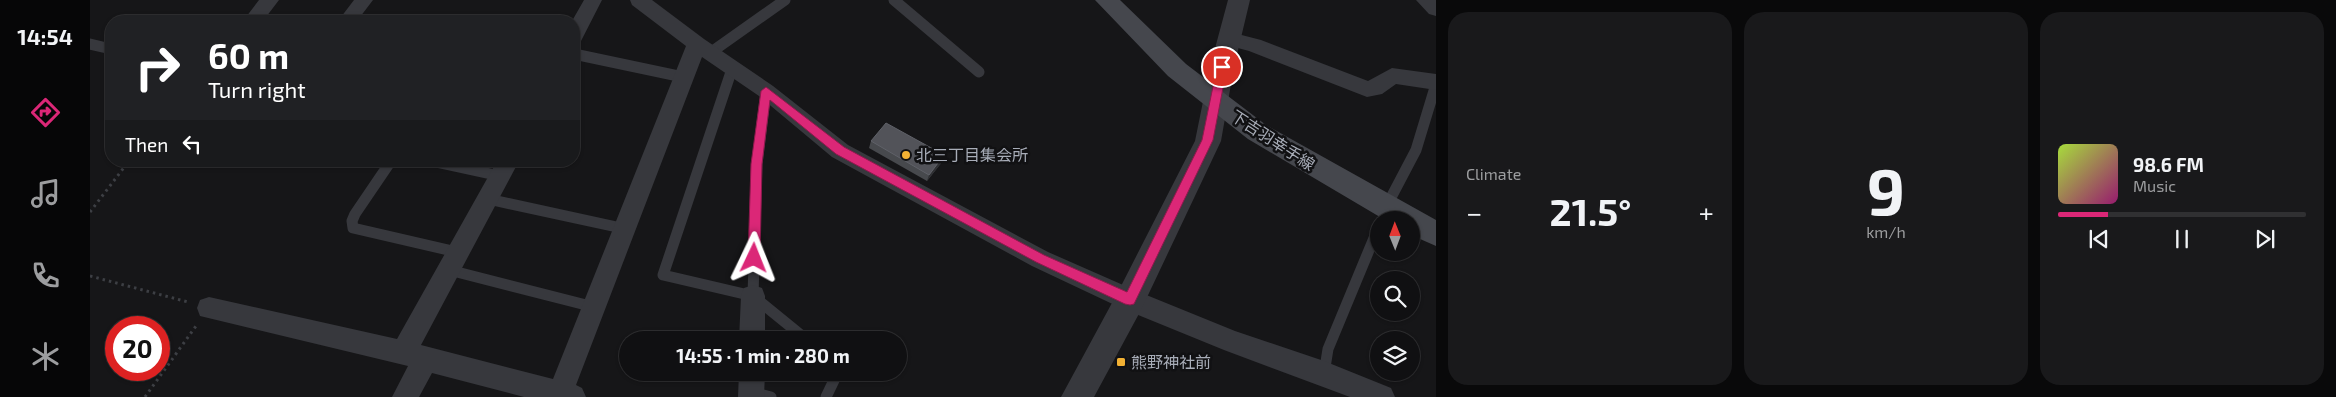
<!DOCTYPE html>
<html lang="en">
<head>
<meta charset="utf-8">
<style>
  :root { --surface:#101012; --page:#19191b; --text:#f1f3f6; --muted:#9c9d9f; --line:#303032; --accent:#db2777 }
  body { margin:0; font-family:"Exo 2","Noto Sans JP",sans-serif; background:var(--page); color:var(--text); height:100vh; display:flex; flex-direction:column; font-size:19px; white-space:nowrap }
  * { box-sizing:border-box; margin:0 }
  p { font-size:16px; color:var(--muted) }
  .icon { flex:none; width:28px; height:28px; fill:none; stroke:currentColor; stroke-width:2; stroke-linecap:round; stroke-linejoin:round }
  .map { position:relative; flex:1; overflow:hidden }
  .sheet { display:flex; flex-direction:column; gap:12px; padding:12px; background:#09090a; width:900px }
  .sheet>* { flex:none }
  .hud { position:absolute; left:15px; top:15px; width:475px; height:152px; border-radius:20px; box-shadow:0 1px 4px #0004,0 0 0 1px var(--line); background:#202124; color:#fff; overflow:hidden }
  .needle { width:32px; rotate:359deg }
  .buttons { position:absolute; left:1280px; top:211px; display:grid; gap:10px }
  .buttons a { display:grid; place-items:center; width:50px; height:50px; border-radius:50%; background:var(--surface); box-shadow:0 1px 4px #0004,0 0 0 1px var(--line); font-size:25px }
  .speed { position:absolute; left:15px; top:316px; display:flex; gap:10px; font-size:25px; font-weight:700; text-align:center }
  .speed>* { display:grid; place-content:center; width:65px; height:65px; border-radius:50%; background:var(--surface); box-shadow:0 1px 4px #0004,0 0 0 1px var(--line); line-height:1 }
  .speed .limit { border:8px solid #d22; background:#fff; color:#111 }
  .pin { position:absolute; display:grid; place-items:center; width:42px; height:42px; color:#fff; margin:-21px; border:2px solid #fff; border-radius:50%; box-shadow:0 1px 5px #0007 }
  .me { position:absolute; width:55px; margin:-28px; rotate:2deg; stroke-linejoin:round; filter:drop-shadow(0 0 4px #0008) }
  .turn { display:flex; align-items:center; gap:18px; height:105px; padding:0 20px; font-size:22px }
  .turn .icon { width:65px; height:65px; stroke-width:2.5 }
  .turn b { display:block; font-size:35px; line-height:42px }
  .then { display:flex; align-items:center; height:48px; padding:0 20px; background:#0003; gap:10px; font-size:19px }
  .big { font-size:38px; font-weight:700; line-height:1.1 }
  .sheet .tile { flex:1; display:flex; flex-direction:column; justify-content:center; gap:8px; min-width:0; padding:0 18px; border-radius:20px; background:var(--page) }
  .sheet .dial { align-items:center; gap:0 }
  .dial b { font-size:65px; line-height:1 }
  .song { display:flex; align-items:center; gap:15px }
  .cover { width:60px; height:60px; border-radius:8px; background:linear-gradient(135deg,hsl(80 70% 55%),hsl(320 70% 35%)) }
  .played { height:5px; border-radius:2px; background:linear-gradient(90deg,var(--accent) 20%,var(--line) 20%) }
  .keys { display:flex; justify-content:space-around; direction:ltr }
  .heat { display:flex; justify-content:space-between; align-items:center; font-size:28px; direction:ltr }
  .sheet .tiles { flex:1; display:grid; gap:12px; grid-template-columns:repeat(3,1fr) }
  .trip { position:absolute; left:529px; top:331px; width:288px; height:50px; border-radius:25px; background:var(--surface); box-shadow:0 1px 4px #0004,0 0 0 1px var(--line); font-weight:700; line-height:50px; text-align:center }
  main { display:flex; flex:1; min-height:0 }
  .tab-bar { display:flex; flex-direction:column; width:90px; justify-content:space-around; align-items:center; background:#060607; color:var(--muted) }
  .tab-bar .icon { width:35px; height:35px }
  .tab-bar .current { color:var(--accent) }
  .tab-bar b { font-size:22px; color:var(--text) }
  .map>svg:first-child { display:block }
  .lines { fill:none; stroke-linecap:round; stroke-linejoin:round }
  .path { stroke:#3d3f44; stroke-width:3; stroke-dasharray:2.5 4; stroke-linecap:butt }
  .service { stroke:#37383d; stroke-width:11 }
  .minor { fill:#37383d; fill-rule:evenodd }
  .tertiary { fill:#37383d; fill-rule:evenodd }
  .secondary { fill:#45474d; fill-rule:evenodd }
  .wall { fill:#47494d }
  .shaded-wall { fill:#2f3033 }
  .building { fill:#525359; stroke:#5f6168 }
  .route { fill:#db2777; stroke:#8e194d }
  .poi-dot { fill:#f2b134; stroke:#111113; stroke-width:2 }
  .labels { text-anchor:middle; stroke-width:5; stroke-linejoin:round; paint-order:stroke }
  .street-label { font-size:16px; fill:#a8adb8; stroke:#111113 }
  .poi-label { font-size:16px; fill:#a8adb8; stroke:#111113; text-anchor:start }
</style>
</head>
<body>
<main>
<nav class="tab-bar">
<b>14:54</b>
<svg class="icon current" aria-label="directions" viewBox="0 0 24 24"><path d="M12 3l9 9-9 9-9-9zM9 14v-3h6M13 9l2 2-2 2"/></svg>
<svg class="icon" aria-label="music" viewBox="0 0 24 24"><path d="M9 18V5l10-2v13"/><circle cx="6" cy="18" r="3"/><circle cx="16" cy="16" r="3"/></svg>
<svg class="icon" aria-label="phone" viewBox="0 0 24 24"><path d="M5 4h4l2 5-3 2q2 4 5 5l2-3 5 2v4C11 20 4 13 5 4z"/></svg>
<svg class="icon" aria-label="climate" viewBox="0 0 24 24"><path d="M12 3v18M4 7l16 10M4 17L20 7"/></svg>
</nav>
<div class="map">
<svg width="1346" height="397" viewBox="0 0 1346 397">
  <rect width="100%" height="100%" fill="#161618"/>
  <g class="lines">
    <path class="path" d="M 0,212 L 39,161
      M 0,276 L 98,302
      M 55,397 L 106,326"/>
    <path class="service" d="M 804,0 L 889,72
      M 0,44 L 21,49
      M 620,53 L 695,0
      M 484,54 L 593,77
      M 642,69 L 573,275 L 663,296 L 717,340
      M 301,161 L 265,214 L 262,221 L 263,228 L 367,252
      M 341,161 L 410,176
      M 398,199 L 536,229
      M 1295,209 L 1326,150 L 1346,84
      M 359,270 L 504,307
      M 663,296 L 667,164 L 676,91
      M 1234,374 L 1238,349 L 1289,226
      M 662,392 L 681,397
      M 736,397 L 748,372"/>
    <path class="minor" d="M 169,0 L 189,0 L 173,21 L 153,21 Z
      M 264,0 L 283,0 L 267,21 L 248,21 Z
      M 494,0 L 512,0 L 491,41 L 484,43 L 482,21 Z
      M 540,0 L 562,0 L 614,39 L 683,86 L 758,145 L 958,252 L 1049,292 L 1145,331 L 1234,361 L 1301,388 L 1305,397 L 1260,397 L 1134,350 L 1031,308 L 942,266 L 742,157 L 669,96 L 612,57 L 486,385 L 492,388 L 496,397 L 434,397 L 342,373 L 329,397 L 302,397 L 318,366 L 110,316 L 107,308 L 110,300 L 119,297 L 307,339 L 407,161 L 429,161 L 331,345 L 463,379 L 596,46 L 542,5 Z
      M 1326,0 L 1346,0 L 1346,16 L 1339,14 Z
      M 1140,32 L 1171,40 L 1278,81 L 1302,68 L 1346,74 L 1346,90 L 1306,84 L 1292,94 L 1277,97 L 1159,51 L 1133,44 L 1130,39 L 1133,34 Z
      M 663,285 L 672,288 L 675,296 L 675,340 L 649,340 L 651,296 L 654,288 Z
      M 649,372 L 675,372 L 674,397 L 648,397 Z"/>
    <path class="tertiary" d="M 1138,0 L 1160,0 L 1144,67 L 1131,141 L 1051,310 L 1004,397 L 971,397 L 1029,290 L 1105,141 L 1120,67 Z"/>
    <path class="secondary" d="M 1005,0 L 1030,0 L 1096,64 L 1176,125 L 1346,220 L 1346,246 L 1321,235 L 1321,220 L 1295,220 L 1158,139 L 1078,76 Z"/>
  </g>
  <path class="wall" d="M 781,141 L 852,162 L 837,181 L 779,148 Z"/>
  <path class="shaded-wall" d="M 854,155 L 852,162 L 837,181 L 839,175 Z"/>
  <path class="building" d="M 796,123 L 854,155 L 839,175 L 781,141 Z"/>
  <path class="route" d="M 1132,63 L 1137,67 L 1123,140 L 1044,304 L 1040,305 L 1035,304 L 946,262 L 746,154 L 680,100 L 672,164 L 670,258 L 668,262 L 664,264 L 660,262 L 658,258 L 661,164 L 671,91 L 676,87 L 754,147 L 954,255 L 1037,292 L 1112,140 L 1127,67 Z"/>
  <g class="poi-dot">
    <circle cx="816" cy="155" r="5"/>
    <rect x="1026" y="357" width="10" height="10" rx="2.5"/>
  </g>
  <g class="labels">
    <g class="street-label">
      <text transform="translate(1183 140) rotate(33)" y="6">下吉羽幸手線</text>
    </g>
    <g class="poi-label">
      <text x="826" y="161">北三丁目集会所</text>
      <text x="1041" y="368">熊野神社前</text>
    </g>
  </g>
</svg>
<div class="buttons">
<a><svg class="needle" viewBox="-14 -14 28 28"><path d="M0-13l5 13h-10z" fill="#e53935"/><path d="M0 13l5-13h-10z" fill="#9c9d9f"/></svg></a>
<a><svg class="icon" aria-label="search" viewBox="0 0 24 24"><circle cx="10" cy="10" r="6"/><path d="M15 15l6 6"/></svg></a>
<a><svg class="icon" aria-label="layers" viewBox="0 0 24 24"><path d="M12 4l9 5-9 5-9-5zM3 14l9 5 9-5"/></svg></a>
</div>
<div class="speed"><div class="limit">20</div></div>
<div class="pin" style="left:1132px;top:67px;background:#d93025"><svg class="icon" aria-label="arrive" viewBox="0 0 24 24"><path d="M6 21V4h12l-3 4 3 4H6"/></svg></div>
<svg class="me" style="left:664px;top:258px" viewBox="-20 -20 40 40"><path d="M0-17L14 15 0 8-14 15z" fill="#db2777" stroke="#fff" stroke-width="4"/></svg>
<div class="trip">14:55 · 1 min · 280 m</div>
<div class="hud">
<div class="turn"><svg class="icon" aria-label="right" viewBox="0 0 24 24"><path d="M7 20v-9h11M14 6l5 5-5 5"/></svg><div><b>60 m</b>Turn right</div></div>
<div class="then">Then<svg class="icon" aria-label="left" viewBox="0 0 24 24"><path d="M17 20v-9H6M10 6l-5 5 5 5"/></svg></div>
</div>
</div>
<section class="sheet">
<div class="tiles">
<div class="tile"><p>Climate</p>
<div class="heat"><a>−</a><b class="big">21.5°</b><a>+</a></div>
</div>
<div class="tile dial"><b>9</b><p>km/h</p></div>
<div class="tile">
<div class="song"><i class="cover"></i><div><b>98.6 FM</b><p>Music</p></div></div>
<div class="played"></div>
<div class="keys"><svg class="icon" aria-label="previous" viewBox="0 0 24 24"><path d="M18 5L8 12l10 7zM5 5v14"/></svg><svg class="icon" aria-label="pause" viewBox="0 0 24 24"><path d="M8 5v14M16 5v14"/></svg><svg class="icon" aria-label="next" viewBox="0 0 24 24"><path d="M6 5l10 7-10 7zM19 5v14"/></svg></div>
</div>
</div>
</section>
</main>
</body>
</html>
